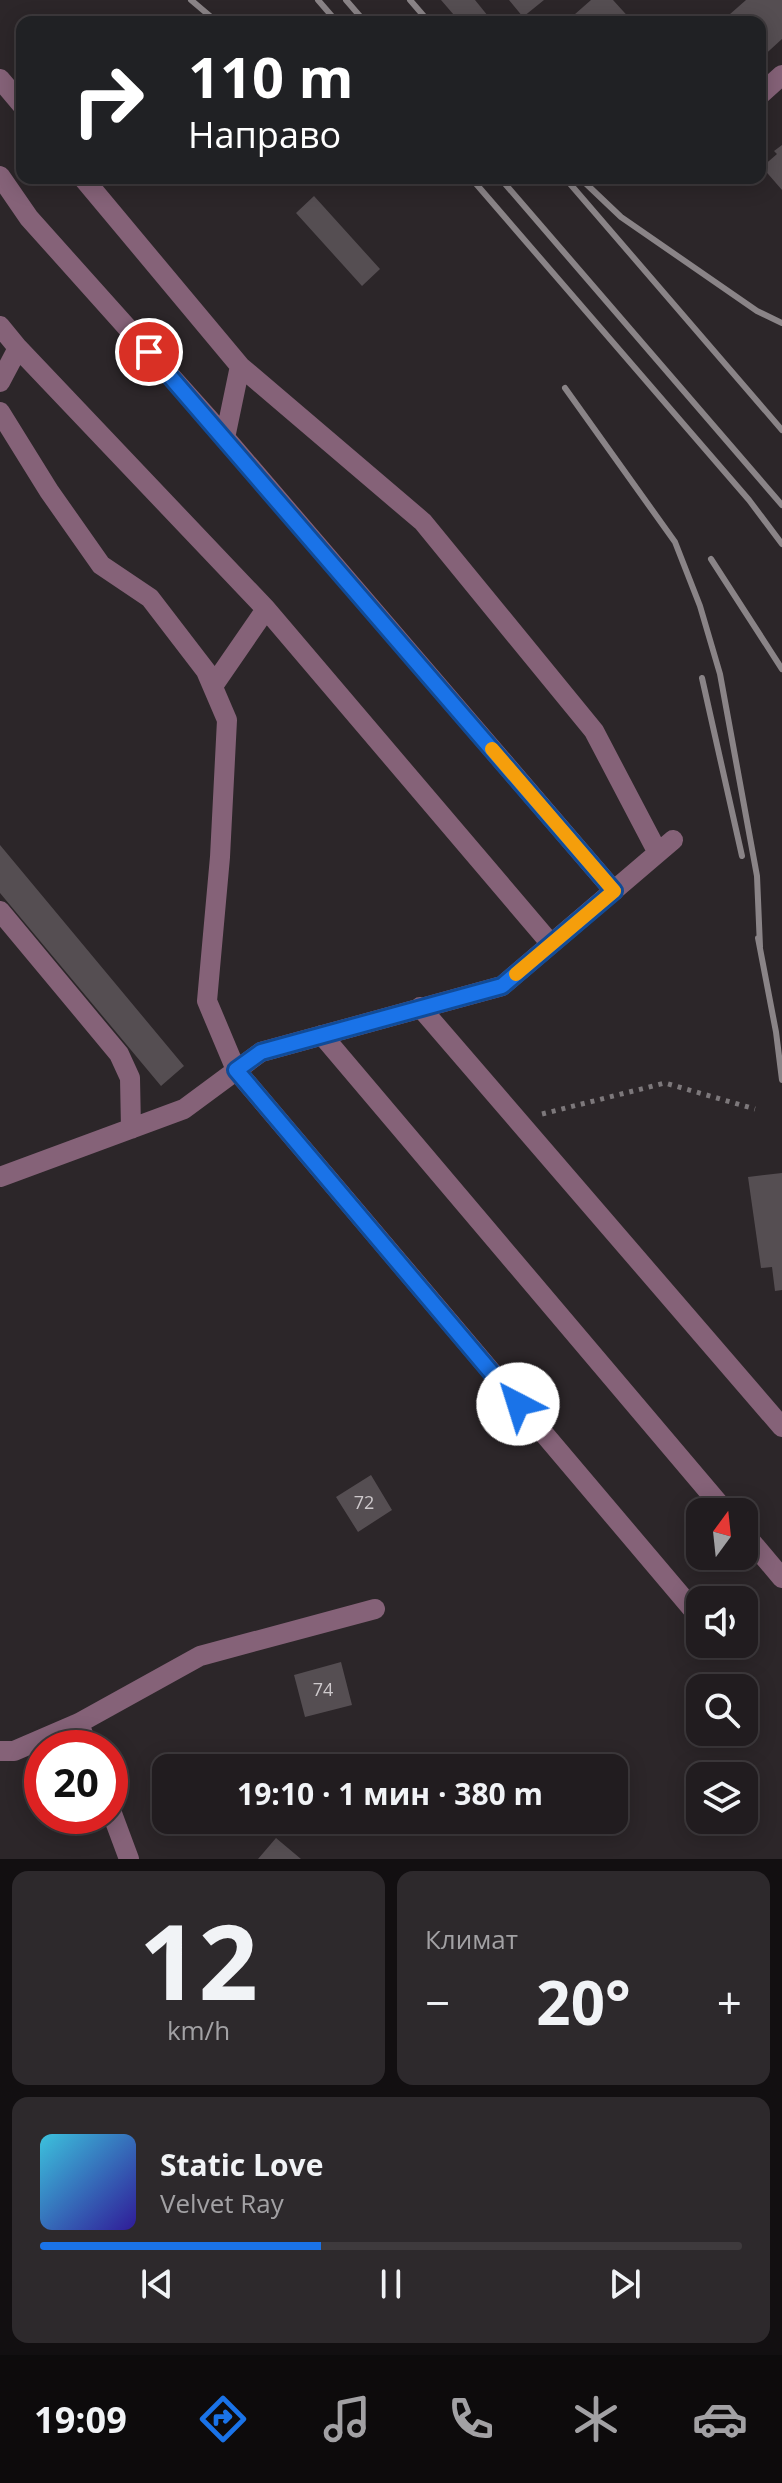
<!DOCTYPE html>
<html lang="ru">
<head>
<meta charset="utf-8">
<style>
  :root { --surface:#211c1f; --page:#2d292c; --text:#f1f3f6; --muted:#a2a1a4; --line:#3e3a3d; --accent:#1a73e8 }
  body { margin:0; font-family:"Open Sans",sans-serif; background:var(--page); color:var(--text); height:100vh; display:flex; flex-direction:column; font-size:30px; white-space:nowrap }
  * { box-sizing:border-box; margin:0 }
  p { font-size:26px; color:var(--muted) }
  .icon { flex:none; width:44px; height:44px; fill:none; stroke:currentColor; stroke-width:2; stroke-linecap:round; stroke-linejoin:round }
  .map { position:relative; height:1859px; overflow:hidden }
  .drawer { display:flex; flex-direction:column; gap:12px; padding:12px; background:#120f11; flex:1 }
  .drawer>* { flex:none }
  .guide { position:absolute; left:16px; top:16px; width:750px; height:168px; border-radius:16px; box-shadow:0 4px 20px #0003,0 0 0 2px var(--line); background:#202124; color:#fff; overflow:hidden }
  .needle { width:52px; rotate:15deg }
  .buttons { position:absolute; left:686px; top:1498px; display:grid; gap:16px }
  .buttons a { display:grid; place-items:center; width:72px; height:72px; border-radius:16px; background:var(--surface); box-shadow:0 4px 20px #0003,0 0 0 2px var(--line); font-size:40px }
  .speed { position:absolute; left:24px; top:1730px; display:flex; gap:16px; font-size:40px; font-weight:700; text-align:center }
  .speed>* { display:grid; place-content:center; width:104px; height:104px; border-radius:50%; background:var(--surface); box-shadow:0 4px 20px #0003,0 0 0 2px var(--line); line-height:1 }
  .speed .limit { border:12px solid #d22; background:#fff; color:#111 }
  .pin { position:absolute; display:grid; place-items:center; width:68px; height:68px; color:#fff; margin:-34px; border:4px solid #fff; border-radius:50%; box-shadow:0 2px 8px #0007 }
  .me { position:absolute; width:88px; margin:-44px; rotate:320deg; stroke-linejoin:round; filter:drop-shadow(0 0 6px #0008) }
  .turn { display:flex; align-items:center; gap:28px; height:168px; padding:0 40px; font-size:36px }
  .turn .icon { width:104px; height:104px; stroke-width:2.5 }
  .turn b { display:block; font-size:56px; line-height:68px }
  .big { font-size:60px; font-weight:700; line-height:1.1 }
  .drawer .widget { flex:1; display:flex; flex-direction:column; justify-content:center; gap:12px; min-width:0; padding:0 28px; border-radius:16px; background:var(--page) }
  .drawer .dial { align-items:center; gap:0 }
  .dial b { font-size:104px; line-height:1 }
  .song { display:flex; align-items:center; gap:24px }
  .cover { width:96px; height:96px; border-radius:12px; background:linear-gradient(135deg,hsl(190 70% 55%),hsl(250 70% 35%)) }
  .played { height:8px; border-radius:4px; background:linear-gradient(90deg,var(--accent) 40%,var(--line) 40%) }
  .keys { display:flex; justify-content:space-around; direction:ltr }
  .heat { display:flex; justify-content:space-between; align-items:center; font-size:44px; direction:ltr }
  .drawer .tiles { flex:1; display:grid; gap:12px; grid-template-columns:1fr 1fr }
  .widget:last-child { grid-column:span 2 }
  .trip { position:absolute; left:152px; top:1754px; width:476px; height:80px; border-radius:16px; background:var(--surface); box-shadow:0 4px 20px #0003,0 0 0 2px var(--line); font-weight:700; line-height:80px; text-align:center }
  .dock { display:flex; height:128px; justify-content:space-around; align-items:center; background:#0d0b0c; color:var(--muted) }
  .dock .icon { width:56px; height:56px }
  .dock .on { color:var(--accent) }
  .dock b { font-size:36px; color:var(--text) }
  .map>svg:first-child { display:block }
  .building { fill:#554e52 }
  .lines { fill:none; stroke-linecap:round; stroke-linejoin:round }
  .path { stroke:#7d787b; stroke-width:5; stroke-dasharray:4 6; stroke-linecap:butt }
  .minor { stroke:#856278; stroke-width:20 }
  .rail { stroke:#8a8487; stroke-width:6 }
  .route-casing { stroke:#114b97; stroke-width:20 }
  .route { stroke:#1a73e8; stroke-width:14 }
  .slow { stroke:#f59e0b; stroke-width:14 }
  .labels { text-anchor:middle; stroke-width:8; stroke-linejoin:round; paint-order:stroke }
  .number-label { font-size:18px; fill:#cec9cc }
</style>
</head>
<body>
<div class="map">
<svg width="782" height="1859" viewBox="0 0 782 1859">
  <rect width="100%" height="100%" fill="#2c2629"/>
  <path class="building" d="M 441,0 L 475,0 L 488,16 L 481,22 L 460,22 Z
    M 509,0 L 544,0 L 523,17 Z
    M 591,0 L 613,0 L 633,22 L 566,22 Z
    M 746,0 L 782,0 L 782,39 L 760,59 L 760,22 L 721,22 Z
    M 782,145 L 782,190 L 762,167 L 777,154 L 774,151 Z
    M 314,196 L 380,269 L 362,286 L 296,213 Z
    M 0,845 L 184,1066 L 161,1086 L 0,893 Z
    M 782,1173 L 782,1290 L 775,1291 L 772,1267 L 761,1268 L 748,1177 Z
    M 371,1475 L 392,1510 L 358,1532 L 336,1497 Z
    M 341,1662 L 352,1705 L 305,1717 L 294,1675 Z
    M 276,1838 L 301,1859 L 258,1859 Z"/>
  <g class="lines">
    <path class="path" d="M 542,1114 L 665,1083 L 755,1109"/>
    <path class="minor" d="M 0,79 L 22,105
      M 762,93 L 782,75
      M 0,176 L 29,218 L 209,419 L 614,891
      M 83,178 L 240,366 L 423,522 L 594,731 L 658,853
      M 0,326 L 18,348 L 0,382
      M 18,348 L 266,609 L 213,686
      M 0,412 L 49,491 L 101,565 L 150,598 L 206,671 L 227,720 L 220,857 L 207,1001 L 236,1070 L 700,1618
      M 225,438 L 240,366
      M 266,609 L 551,944
      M 0,911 L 119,1054 L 130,1078 L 131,1129
      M 420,1007 L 782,1427
      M 322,1035 L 726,1512
      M 0,1177 L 184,1109 L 261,1052 L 502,986 L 673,840
      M 744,1533 L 782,1578
      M 79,1723 L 88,1748
      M 0,1751 L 14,1751 L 79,1723 L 200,1656 L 375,1609
      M 110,1808 L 129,1859"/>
    <path class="rail" d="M 191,0 L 217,22
      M 318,0 L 337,22
      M 346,0 L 365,22
      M 410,0 L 429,22
      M 471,178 L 749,500 L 782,544
      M 500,178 L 782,505
      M 565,178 L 782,430
      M 580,178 L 621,217 L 757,311 L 782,323
      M 565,388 L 675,542 L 700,606 L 720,674 L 757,876 L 760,947
      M 711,559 L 782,669
      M 702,678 L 742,856
      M 758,938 L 776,1032 L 782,1080"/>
  </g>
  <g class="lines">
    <g class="route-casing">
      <path id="route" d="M 149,352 L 614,891 L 502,986 L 261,1052 L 236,1070 L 518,1404"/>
    </g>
    <use href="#route" class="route"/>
    <path class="slow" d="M 492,749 L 614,891 L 516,974"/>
  </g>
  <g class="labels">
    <g class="number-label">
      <text x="364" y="1509">72</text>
      <text x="323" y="1696">74</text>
    </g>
  </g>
</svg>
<div class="buttons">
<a><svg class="needle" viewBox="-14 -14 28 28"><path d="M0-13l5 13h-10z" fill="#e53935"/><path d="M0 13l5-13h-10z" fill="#a2a1a4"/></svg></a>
<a><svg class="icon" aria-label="sound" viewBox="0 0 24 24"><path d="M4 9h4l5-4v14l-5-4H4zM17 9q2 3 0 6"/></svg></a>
<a><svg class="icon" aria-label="search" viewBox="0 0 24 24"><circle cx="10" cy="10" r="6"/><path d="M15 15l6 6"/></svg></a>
<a><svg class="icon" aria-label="layers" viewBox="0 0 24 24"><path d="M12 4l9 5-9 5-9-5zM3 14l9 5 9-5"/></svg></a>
</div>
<div class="speed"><div class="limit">20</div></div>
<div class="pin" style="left:149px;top:352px;background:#d93025"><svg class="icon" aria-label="arrive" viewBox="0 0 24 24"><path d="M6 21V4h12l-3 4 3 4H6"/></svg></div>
<svg class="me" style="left:518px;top:1404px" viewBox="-20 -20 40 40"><circle r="19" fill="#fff"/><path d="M0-13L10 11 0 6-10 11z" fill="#1a73e8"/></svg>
<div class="trip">19:10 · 1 мин · 380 m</div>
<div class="guide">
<div class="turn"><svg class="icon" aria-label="right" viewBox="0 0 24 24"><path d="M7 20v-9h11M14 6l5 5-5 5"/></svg><div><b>110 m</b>Направо</div></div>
</div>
</div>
<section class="drawer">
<div class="tiles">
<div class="widget dial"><b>12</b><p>km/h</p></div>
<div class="widget"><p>Климат</p>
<div class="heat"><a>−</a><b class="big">20°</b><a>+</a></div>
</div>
<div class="widget">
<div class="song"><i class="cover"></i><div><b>Static Love</b><p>Velvet Ray</p></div></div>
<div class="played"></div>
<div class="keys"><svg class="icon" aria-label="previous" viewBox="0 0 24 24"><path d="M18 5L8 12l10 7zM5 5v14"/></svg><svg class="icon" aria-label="pause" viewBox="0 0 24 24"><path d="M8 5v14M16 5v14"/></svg><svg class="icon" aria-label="next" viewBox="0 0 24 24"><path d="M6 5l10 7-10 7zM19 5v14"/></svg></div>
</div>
</div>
</section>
<nav class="dock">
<b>19:09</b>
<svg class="icon on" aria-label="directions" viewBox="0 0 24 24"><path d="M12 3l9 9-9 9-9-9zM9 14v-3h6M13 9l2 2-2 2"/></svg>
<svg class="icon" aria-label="music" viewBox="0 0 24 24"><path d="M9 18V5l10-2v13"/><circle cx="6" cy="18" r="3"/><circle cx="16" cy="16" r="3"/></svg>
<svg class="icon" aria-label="phone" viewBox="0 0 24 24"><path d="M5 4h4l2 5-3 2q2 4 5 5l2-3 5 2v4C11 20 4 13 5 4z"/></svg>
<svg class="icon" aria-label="climate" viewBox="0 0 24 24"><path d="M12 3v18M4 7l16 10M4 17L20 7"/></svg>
<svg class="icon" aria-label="car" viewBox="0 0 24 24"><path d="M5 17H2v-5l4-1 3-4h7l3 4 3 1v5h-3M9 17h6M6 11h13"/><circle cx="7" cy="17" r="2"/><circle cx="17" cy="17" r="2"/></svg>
</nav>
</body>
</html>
